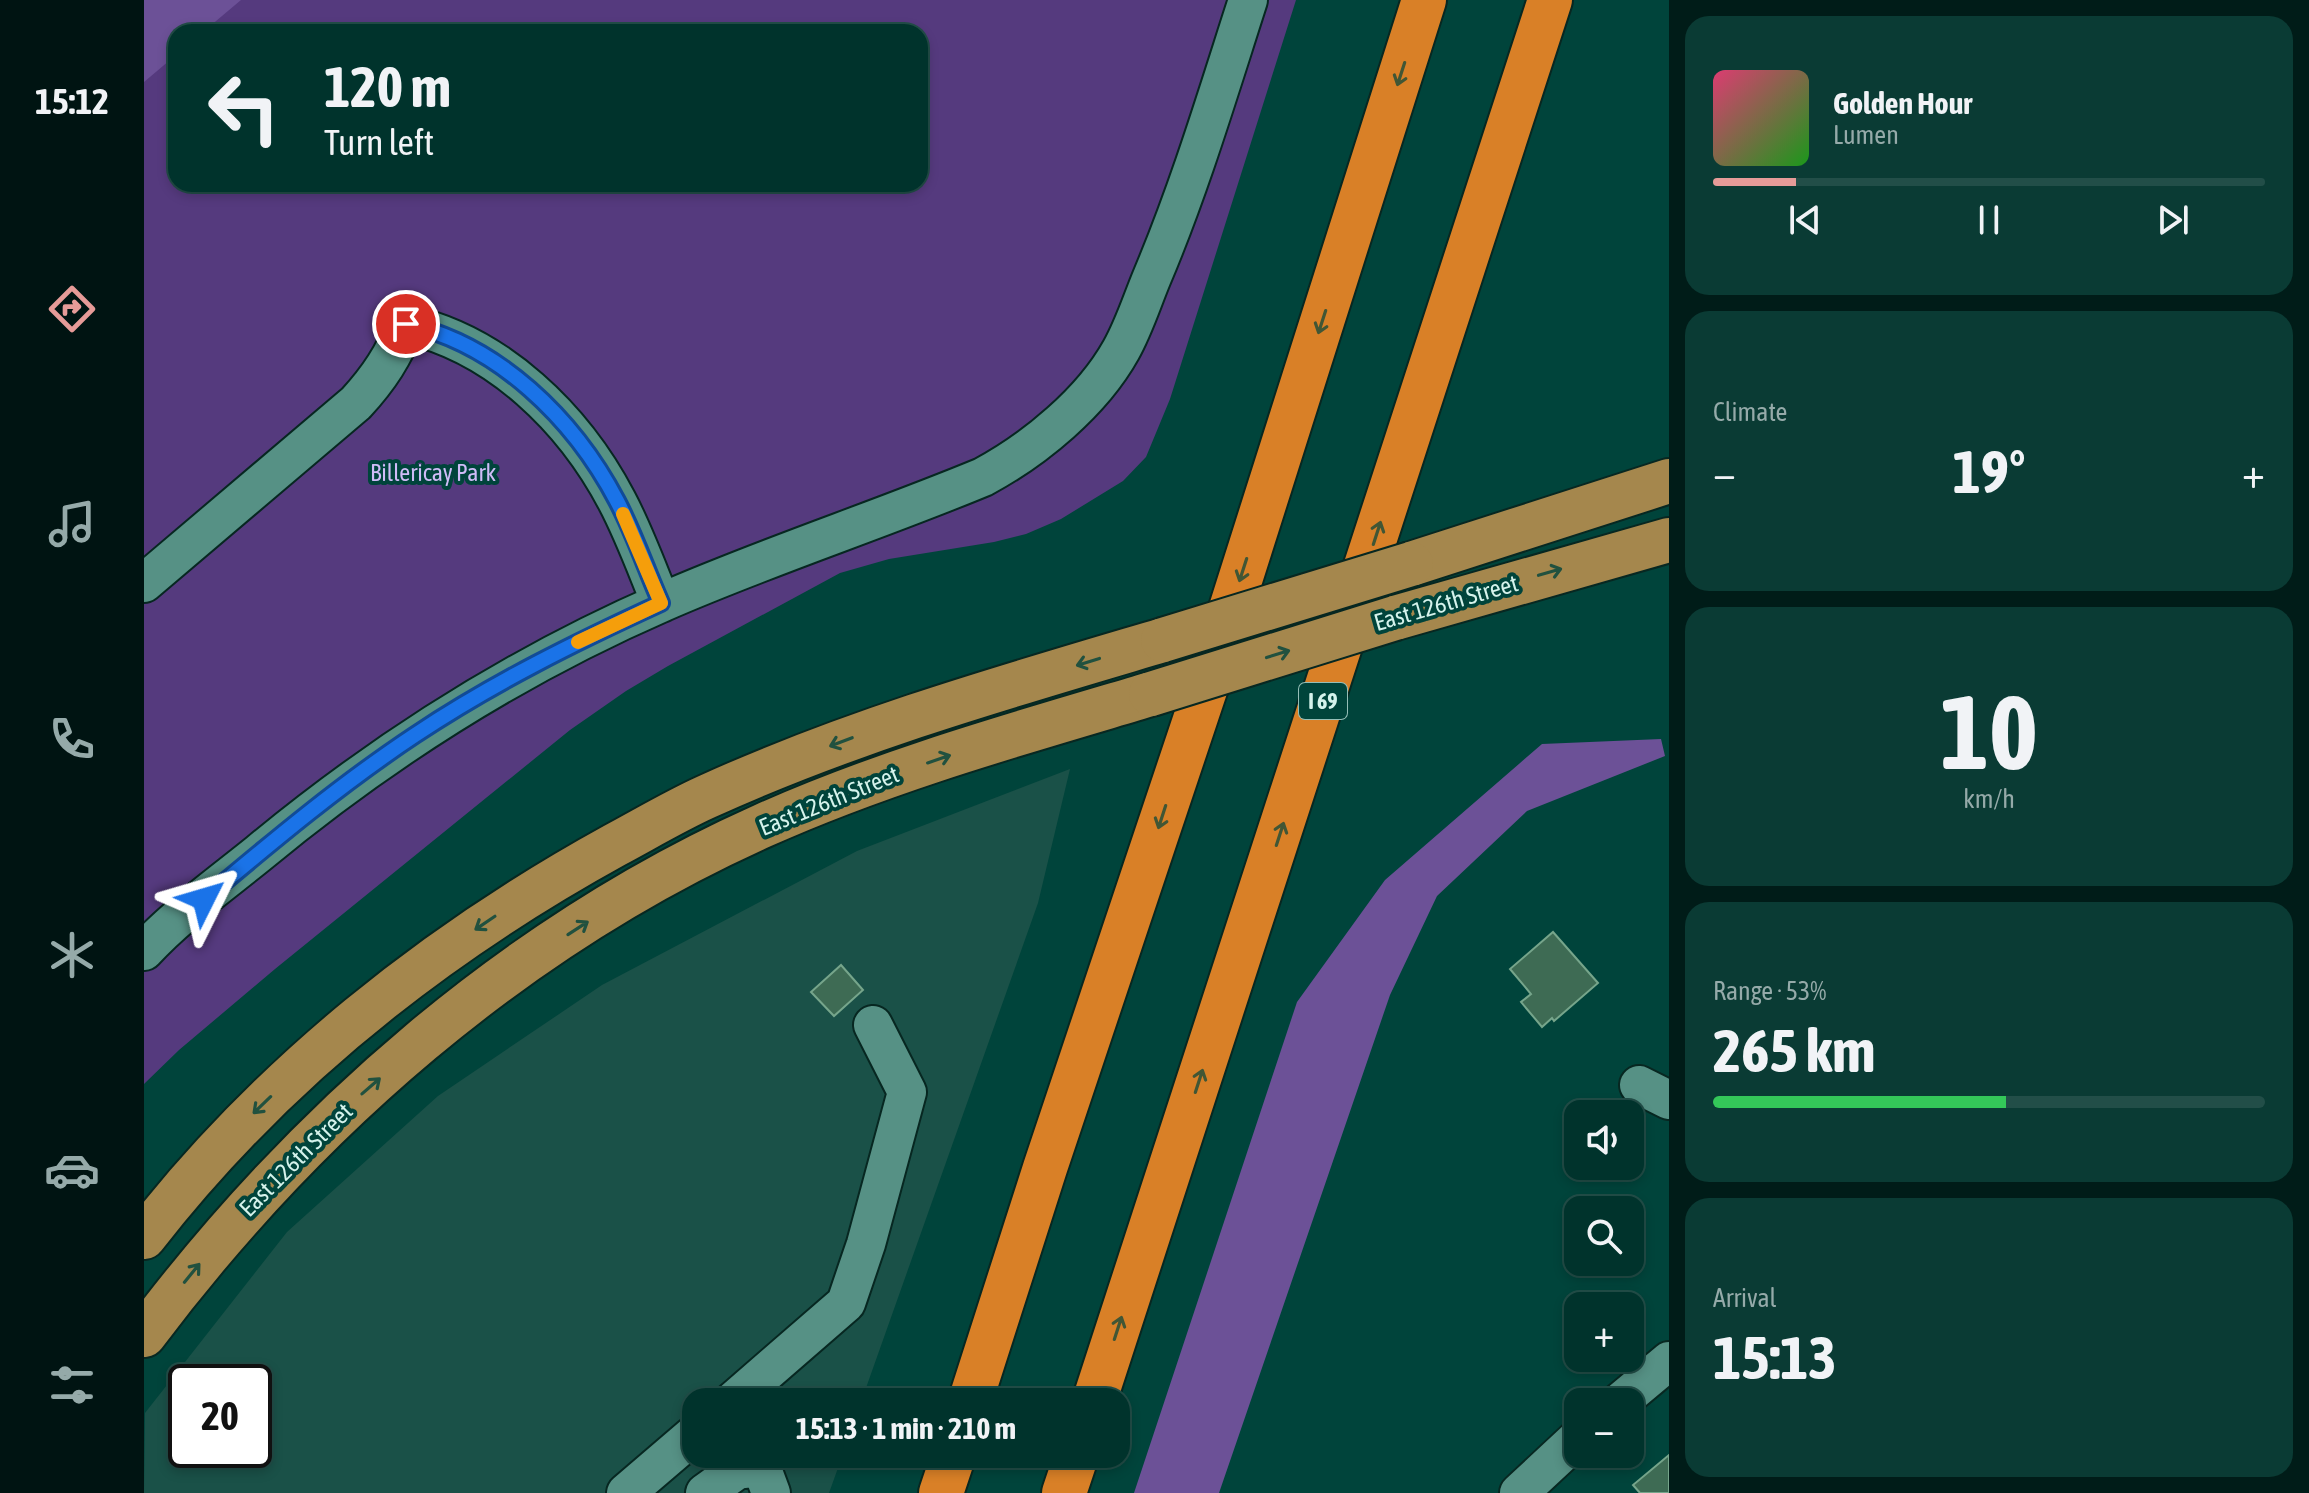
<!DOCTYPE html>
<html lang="en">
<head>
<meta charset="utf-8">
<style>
  :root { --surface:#00332c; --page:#0a3b34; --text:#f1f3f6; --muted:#95aaa9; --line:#224e48; --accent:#e69b98 }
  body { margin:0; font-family:"Asap Condensed",sans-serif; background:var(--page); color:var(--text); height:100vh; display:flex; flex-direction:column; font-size:30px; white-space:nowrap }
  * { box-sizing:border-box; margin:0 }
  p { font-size:26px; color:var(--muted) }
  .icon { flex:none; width:44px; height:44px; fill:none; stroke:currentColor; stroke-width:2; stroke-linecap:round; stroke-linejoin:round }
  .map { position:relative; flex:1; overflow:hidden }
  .sheet { display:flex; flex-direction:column; gap:16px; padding:16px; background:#001c18; width:640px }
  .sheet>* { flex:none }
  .banner { position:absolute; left:24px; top:24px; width:760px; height:168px; border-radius:24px; box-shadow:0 4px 12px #0003,0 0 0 2px var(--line); background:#00332c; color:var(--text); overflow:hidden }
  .fabs { position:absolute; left:1420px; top:1100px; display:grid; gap:16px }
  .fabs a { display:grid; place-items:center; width:80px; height:80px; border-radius:16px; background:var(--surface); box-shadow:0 4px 12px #0003,0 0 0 2px var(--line); font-size:40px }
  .speed { position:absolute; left:24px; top:1364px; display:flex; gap:16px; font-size:40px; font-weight:700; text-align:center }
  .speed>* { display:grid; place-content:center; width:104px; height:104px; border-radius:50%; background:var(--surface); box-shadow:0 4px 12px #0003,0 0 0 2px var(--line); line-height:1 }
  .speed .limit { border:4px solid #111; border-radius:12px; background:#fff; color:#111 }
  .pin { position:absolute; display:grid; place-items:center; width:68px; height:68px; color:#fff; margin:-34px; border:4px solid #fff; border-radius:50%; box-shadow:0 2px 8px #0007 }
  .me { position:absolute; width:88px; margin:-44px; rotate:50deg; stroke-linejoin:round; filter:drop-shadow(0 0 6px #0008) }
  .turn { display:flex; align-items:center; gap:28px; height:168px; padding:0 24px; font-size:36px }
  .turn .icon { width:104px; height:104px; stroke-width:2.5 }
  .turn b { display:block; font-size:56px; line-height:68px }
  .big { font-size:60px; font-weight:700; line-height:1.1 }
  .sheet .tile { flex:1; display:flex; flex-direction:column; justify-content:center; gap:12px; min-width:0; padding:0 28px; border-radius:24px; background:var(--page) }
  .sheet .dial { align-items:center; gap:0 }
  .dial b { font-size:104px; line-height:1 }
  .song { display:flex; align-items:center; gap:24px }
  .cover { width:96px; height:96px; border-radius:12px; background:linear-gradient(135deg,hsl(340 70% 55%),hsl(120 70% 35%)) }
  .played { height:8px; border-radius:4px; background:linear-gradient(90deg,var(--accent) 15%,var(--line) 15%) }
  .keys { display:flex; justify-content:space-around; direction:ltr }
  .heat { display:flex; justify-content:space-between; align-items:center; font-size:44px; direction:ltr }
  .charge { height:12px; border-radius:6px; background:linear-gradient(90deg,#34c759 53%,var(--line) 0) }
  .trip { position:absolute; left:538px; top:1388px; width:448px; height:80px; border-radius:24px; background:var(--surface); box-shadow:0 4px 12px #0003,0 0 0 2px var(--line); font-weight:700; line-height:80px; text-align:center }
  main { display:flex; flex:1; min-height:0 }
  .menu { display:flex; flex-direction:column; width:144px; justify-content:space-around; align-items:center; background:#001412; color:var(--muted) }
  .menu .icon { width:56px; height:56px }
  .menu .on { color:var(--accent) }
  .menu b { font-size:36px; color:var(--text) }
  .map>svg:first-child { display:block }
  .built { fill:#1a5148; fill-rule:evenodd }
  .green { fill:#553a7e; fill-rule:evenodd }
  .forest { fill:#6c5197 }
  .building { fill:#3e6b54; stroke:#76a58b; stroke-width:2 }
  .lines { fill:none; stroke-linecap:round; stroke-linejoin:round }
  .minor-casing { stroke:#072721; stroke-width:42 }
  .major-casing { stroke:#072721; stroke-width:48 }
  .highway-casing { stroke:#072721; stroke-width:48 }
  .minor { stroke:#569185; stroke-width:38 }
  .major { stroke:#a5874d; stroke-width:44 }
  .highway { stroke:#d98027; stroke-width:44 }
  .major-bridge-casing { stroke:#072721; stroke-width:48; stroke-linecap:butt }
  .major-bridge { stroke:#a5874d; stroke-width:44 }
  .oneway { stroke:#415635 }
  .oneway2 { stroke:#21513f }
  .route-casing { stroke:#114b97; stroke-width:20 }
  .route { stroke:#1a73e8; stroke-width:14 }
  .slow { stroke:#f59e0b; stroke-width:14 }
  .labels { text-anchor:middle; stroke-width:8; stroke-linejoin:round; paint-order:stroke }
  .shield { fill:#00443b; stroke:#95beb7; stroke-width:2 }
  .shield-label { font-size:22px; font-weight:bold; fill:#d5f3ec }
  .park-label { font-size:24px; fill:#d0bcf8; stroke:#00443b }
  .street-label { font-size:24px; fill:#d5f3ec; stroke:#00443b }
</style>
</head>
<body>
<main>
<nav class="menu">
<b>15:12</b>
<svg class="icon on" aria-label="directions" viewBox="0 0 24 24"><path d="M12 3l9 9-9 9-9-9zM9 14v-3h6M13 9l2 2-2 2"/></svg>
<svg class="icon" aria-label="music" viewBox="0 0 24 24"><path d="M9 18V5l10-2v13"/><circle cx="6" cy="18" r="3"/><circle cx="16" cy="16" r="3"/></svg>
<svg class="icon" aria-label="phone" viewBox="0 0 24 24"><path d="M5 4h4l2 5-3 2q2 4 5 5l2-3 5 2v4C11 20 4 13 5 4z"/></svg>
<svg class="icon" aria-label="climate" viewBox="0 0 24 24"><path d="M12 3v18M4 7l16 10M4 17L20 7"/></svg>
<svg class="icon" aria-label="car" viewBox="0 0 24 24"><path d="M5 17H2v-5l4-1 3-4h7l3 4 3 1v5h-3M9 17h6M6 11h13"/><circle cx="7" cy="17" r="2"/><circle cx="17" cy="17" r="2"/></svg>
<svg class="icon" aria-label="filters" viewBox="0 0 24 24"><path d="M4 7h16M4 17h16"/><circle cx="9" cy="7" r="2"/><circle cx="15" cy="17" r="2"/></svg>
</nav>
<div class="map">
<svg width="1525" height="1493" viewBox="0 0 1525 1493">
  <rect width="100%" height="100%" fill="#00443b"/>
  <path class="built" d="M 926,769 L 894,903 L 717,1402 L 552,1402 L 552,1454 L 699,1454 L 685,1493 L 0,1493 L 1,1413 L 143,1232 L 294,1096 L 458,985 L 713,851 ZM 42,1382 L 110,1382 L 110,1450 L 42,1450 Z"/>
  <path class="green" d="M 0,0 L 1152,0 L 1026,399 L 1002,457 L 979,481 L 917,519 L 882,534 L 850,542 L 745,559 L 696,573 L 524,666 L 482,691 L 426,730 L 131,969 L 35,1050 L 0,1084 ZM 32,32 L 776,32 L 776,184 L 32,184 Z"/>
  <path class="forest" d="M 0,0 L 97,0 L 59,32 L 32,32 L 32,55 L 0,82 Z
    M 1517,739 L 1521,756 L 1383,811 L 1293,896 L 1246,995 L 1075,1493 L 990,1493 L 1153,1002 L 1241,880 L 1398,744 Z"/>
  <path class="building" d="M 1409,932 L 1454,983 L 1410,1021 L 1408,1018 L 1398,1027 L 1377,1002 L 1387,994 L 1366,969 Z
    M 697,965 L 719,990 L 690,1016 L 667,992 Z
    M 1525,1455 L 1525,1493 L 1496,1493 L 1489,1485 Z"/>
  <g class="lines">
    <g class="minor-casing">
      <path id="minor" d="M 0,583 L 212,403 C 235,378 250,355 262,324 C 354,344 430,419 473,501 C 490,533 503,569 517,603
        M 0,951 C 32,916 78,883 115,853 C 238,751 372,666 519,602 C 624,556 733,521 839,477 C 891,449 948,402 977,350 C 990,327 998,301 1008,277 C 1046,187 1074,93 1104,0
        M 1495,1085 L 1525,1100
        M 588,1402 L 702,1303 L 722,1244 L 763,1092 L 729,1025
        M 1476,1402 L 1525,1361
        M 482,1493 L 552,1433
        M 561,1493 L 593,1470 L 610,1468 L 620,1474 L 627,1493
        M 1375,1493 L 1434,1438"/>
    </g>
    <g class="major-casing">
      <path id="major" d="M 1267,564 L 1525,481
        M 1251,618 L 1525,540
        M 0,1237 C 127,1074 291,944 471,845 C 501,829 531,811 562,797 C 709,730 864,686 1019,640
        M 0,1335 C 161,1121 372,936 618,826 C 743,770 876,733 1007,694"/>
    </g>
    <g class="highway-casing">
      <path id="highway" d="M 826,1402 L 901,1168 L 1064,681 L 1280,0
        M 950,1402 L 1406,0
        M 797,1493 L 810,1454
        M 920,1493 L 933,1454"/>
    </g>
    <use href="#minor" class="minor"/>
    <use href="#major" class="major"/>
    <use href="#highway" class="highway"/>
    <g class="major-bridge-casing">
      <path id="major-bridge" d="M 1019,640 L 1267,564
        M 1007,694 L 1251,618"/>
    </g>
    <use href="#major-bridge" class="major-bridge"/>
  </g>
  <defs><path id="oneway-shaft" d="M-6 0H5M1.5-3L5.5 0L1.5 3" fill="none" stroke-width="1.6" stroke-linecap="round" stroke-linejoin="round" transform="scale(2)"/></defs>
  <g class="oneway">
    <use href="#oneway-shaft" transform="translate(1257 74) rotate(108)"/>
    <use href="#oneway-shaft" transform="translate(1178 322) rotate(108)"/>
    <use href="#oneway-shaft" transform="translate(1233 533) rotate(-72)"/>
    <use href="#oneway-shaft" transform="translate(1099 570) rotate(108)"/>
    <use href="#oneway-shaft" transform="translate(1018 817) rotate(108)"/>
    <use href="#oneway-shaft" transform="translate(1136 834) rotate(-72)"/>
    <use href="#oneway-shaft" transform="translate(1055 1081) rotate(-72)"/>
    <use href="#oneway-shaft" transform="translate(974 1328) rotate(-72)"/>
  </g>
  <g class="oneway2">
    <use href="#oneway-shaft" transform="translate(1406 572) rotate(-16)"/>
    <use href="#oneway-shaft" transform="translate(1134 654) rotate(-17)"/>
    <use href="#oneway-shaft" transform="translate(944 662) rotate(163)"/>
    <use href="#oneway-shaft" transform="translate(697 742) rotate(159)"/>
    <use href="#oneway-shaft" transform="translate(795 759) rotate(-19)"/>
    <use href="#oneway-shaft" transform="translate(341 923) rotate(146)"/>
    <use href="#oneway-shaft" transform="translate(434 928) rotate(-33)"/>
    <use href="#oneway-shaft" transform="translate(227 1086) rotate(-41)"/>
    <use href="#oneway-shaft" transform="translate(118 1105) rotate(136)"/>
    <use href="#oneway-shaft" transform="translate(48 1273) rotate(-51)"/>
  </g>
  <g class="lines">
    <g class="route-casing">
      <path id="route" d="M 60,899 C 128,842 197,784 271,735 C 349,683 432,642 517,603 C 502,569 490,533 473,501 C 430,419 354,344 262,324"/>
    </g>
    <use href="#route" class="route"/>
    <path class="slow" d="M 434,642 L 517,603 L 479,514"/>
  </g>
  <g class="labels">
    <rect class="shield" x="1155" y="683" width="48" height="36" rx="6"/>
    <g class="shield-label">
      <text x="1179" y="709">I 69</text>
    </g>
    <g class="park-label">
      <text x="289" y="481">Billericay Park</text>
    </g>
    <g class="street-label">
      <text transform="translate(1302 603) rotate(-16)" y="8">East 126th Street</text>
      <text transform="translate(685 801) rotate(-22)" y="8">East 126th Street</text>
      <text transform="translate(152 1160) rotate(-45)" y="8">East 126th Street</text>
    </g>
  </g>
</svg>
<div class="fabs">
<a><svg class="icon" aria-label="sound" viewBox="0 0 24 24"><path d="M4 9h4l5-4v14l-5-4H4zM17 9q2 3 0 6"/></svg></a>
<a><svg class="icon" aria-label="search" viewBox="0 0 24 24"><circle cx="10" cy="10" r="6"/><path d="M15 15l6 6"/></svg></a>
<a>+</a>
<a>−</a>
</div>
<div class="speed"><div class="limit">20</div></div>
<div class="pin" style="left:262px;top:324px;background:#d93025"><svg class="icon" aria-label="arrive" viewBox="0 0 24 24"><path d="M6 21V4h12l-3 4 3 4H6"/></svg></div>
<svg class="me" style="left:60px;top:899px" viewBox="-20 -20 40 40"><path d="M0-17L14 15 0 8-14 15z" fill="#1a73e8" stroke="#fff" stroke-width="4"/></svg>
<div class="trip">15:13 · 1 min · 210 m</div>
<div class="banner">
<div class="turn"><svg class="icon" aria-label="left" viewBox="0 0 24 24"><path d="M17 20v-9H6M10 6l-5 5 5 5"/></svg><div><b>120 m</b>Turn left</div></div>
</div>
</div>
<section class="sheet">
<div class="tile">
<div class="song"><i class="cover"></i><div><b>Golden Hour</b><p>Lumen</p></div></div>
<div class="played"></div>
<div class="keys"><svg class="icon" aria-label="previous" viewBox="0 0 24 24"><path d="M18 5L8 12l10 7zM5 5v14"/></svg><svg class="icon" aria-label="pause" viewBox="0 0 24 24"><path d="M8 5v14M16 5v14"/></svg><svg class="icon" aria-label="next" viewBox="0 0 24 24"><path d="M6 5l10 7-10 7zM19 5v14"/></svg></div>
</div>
<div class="tile"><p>Climate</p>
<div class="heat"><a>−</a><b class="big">19°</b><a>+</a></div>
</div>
<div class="tile dial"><b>10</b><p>km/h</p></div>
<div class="tile"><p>Range · 53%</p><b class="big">265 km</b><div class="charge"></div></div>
<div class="tile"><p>Arrival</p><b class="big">15:13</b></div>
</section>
</main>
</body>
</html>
